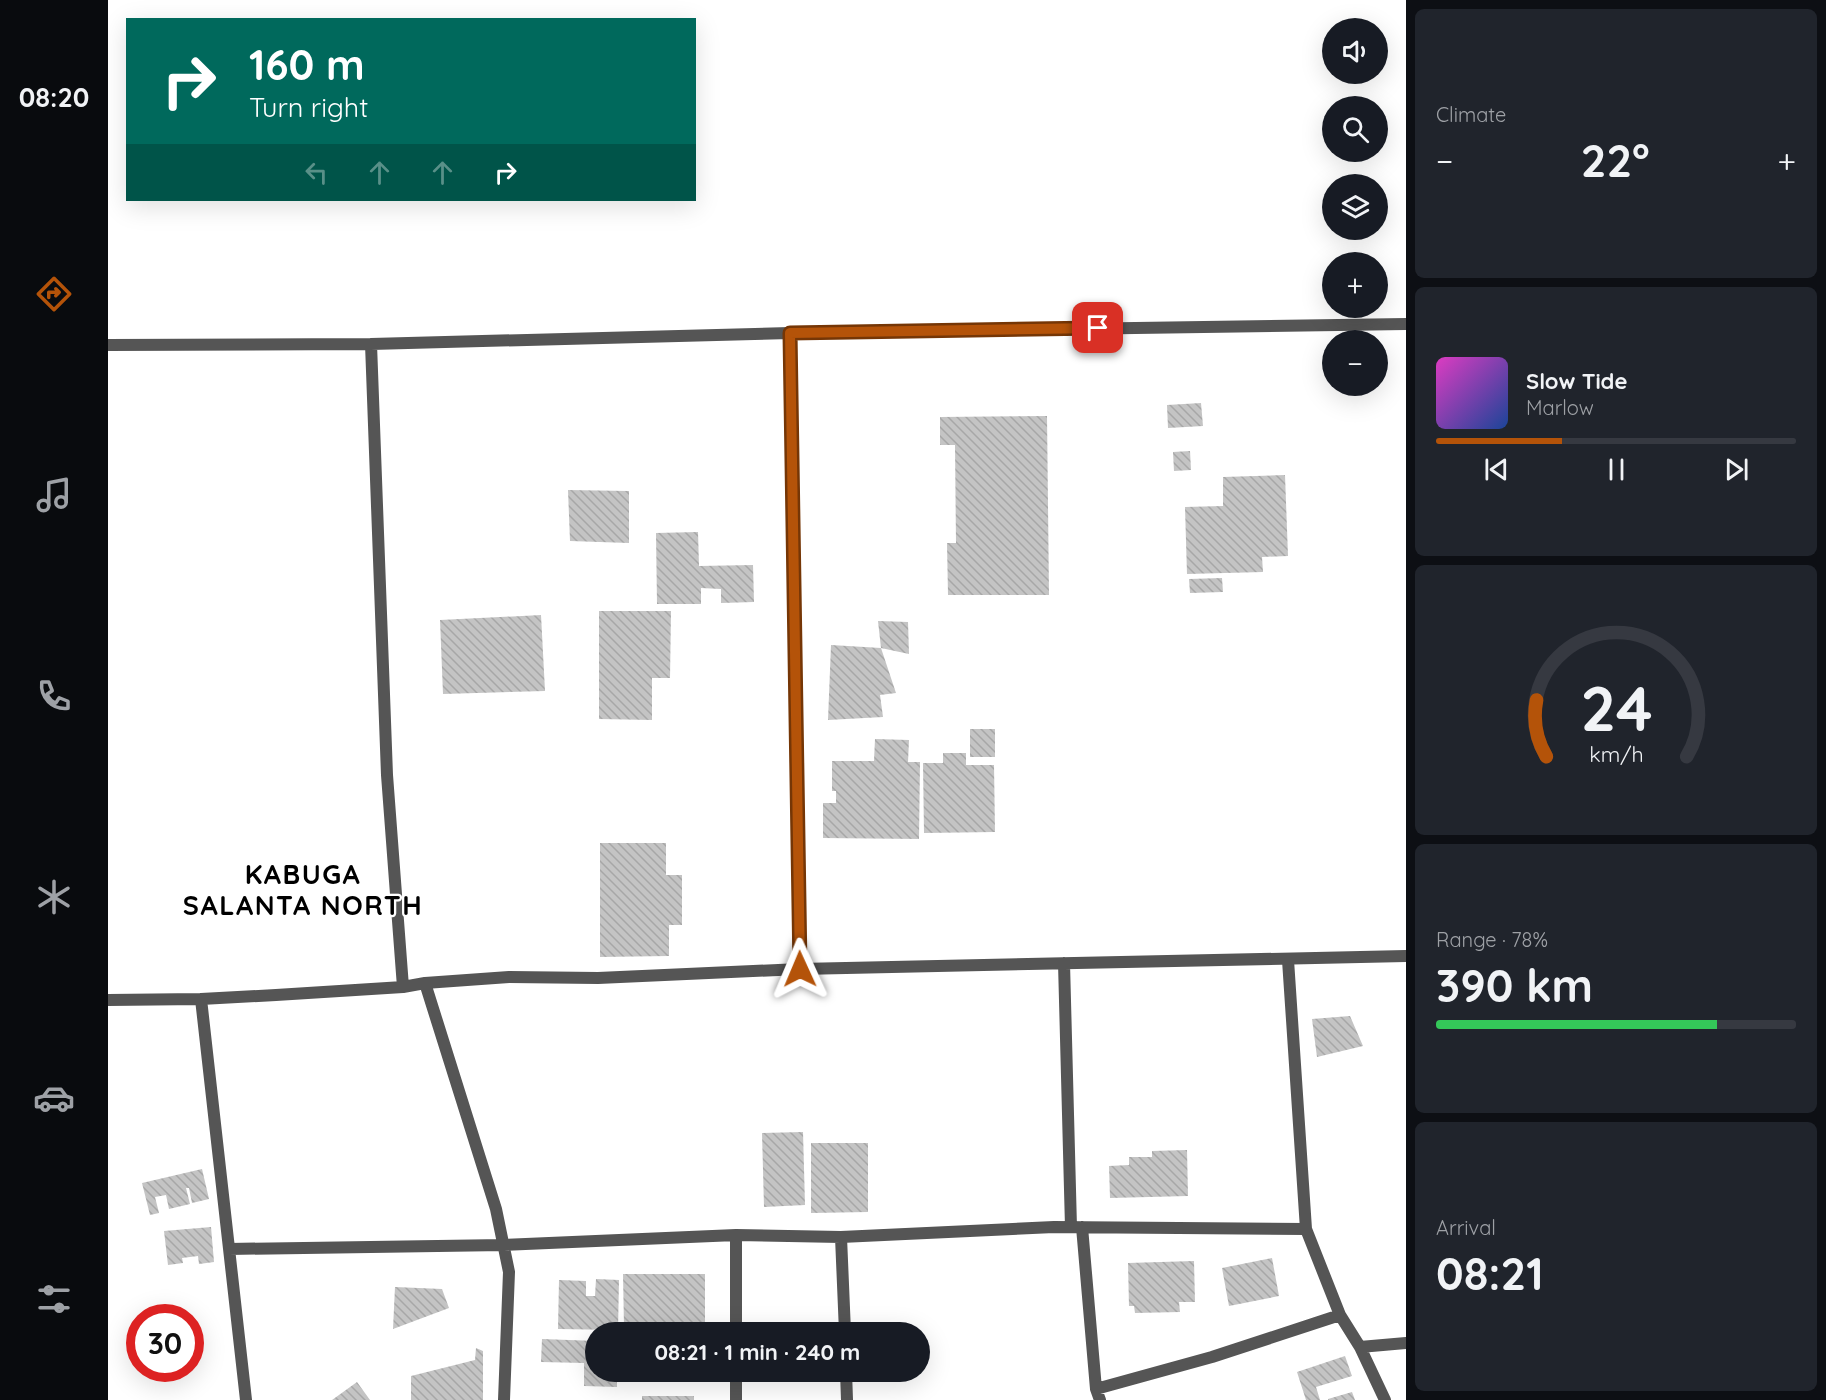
<!DOCTYPE html>
<html lang="en">
<head>
<meta charset="utf-8">
<style>
  :root { --surface:#171b24; --page:#20242c; --text:#f1f3f6; --muted:#9ea1a6; --line:#363941; --accent:#b45309 }
  body { margin:0; font-family:Quicksand,sans-serif; background:var(--page); color:var(--text); height:100vh; display:flex; flex-direction:column; font-size:22px; white-space:nowrap }
  * { box-sizing:border-box; margin:0 }
  p { font-size:20px; color:var(--muted) }
  .icon { flex:none; width:33px; height:33px; fill:none; stroke:currentColor; stroke-width:2; stroke-linecap:round; stroke-linejoin:round }
  .map { position:relative; flex:1; overflow:hidden }
  .panel { display:flex; flex-direction:column; gap:9px; padding:9px; background:#0d0f14; width:420px }
  .panel>* { flex:none }
  .banner { position:absolute; left:18px; top:18px; width:570px; height:183px; border-radius:0px; box-shadow:0 6px 24px #0002; background:#00695c; color:#fff; overflow:hidden }
  .buttons { position:absolute; left:1214px; top:18px; display:grid; gap:12px }
  .buttons a { display:grid; place-items:center; width:66px; height:66px; border-radius:50%; background:var(--surface); box-shadow:0 6px 24px #0002; font-size:30px }
  .speed { position:absolute; left:18px; top:1304px; display:flex; gap:12px; font-size:30px; font-weight:700; text-align:center }
  .speed>* { display:grid; place-content:center; width:78px; height:78px; border-radius:50%; background:var(--surface); box-shadow:0 6px 24px #0002; line-height:1 }
  .speed .limit { border:9px solid #d22; background:#fff; color:#111 }
  .pin { position:absolute; display:grid; place-items:center; width:51px; height:51px; color:#fff; margin:-26px; border-radius:12px; box-shadow:0 3px 9px #0006 }
  .me { position:absolute; width:66px; margin:-33px; rotate:359deg; stroke-linejoin:round; filter:drop-shadow(0 0 4px #0008) }
  .turn { display:flex; align-items:center; gap:21px; height:126px; padding:0 24px; font-size:27px }
  .turn .icon { width:78px; height:78px; stroke-width:2.5 }
  .turn b { display:block; font-size:42px; line-height:51px }
  .lanes { display:flex; align-items:center; height:57px; padding:0 24px; background:#0003; justify-content:center; gap:30px; direction:ltr }
  .lanes .off { opacity:.35 }
  .big { font-size:45px; font-weight:700; line-height:1.1 }
  .panel .widget { flex:1; display:flex; flex-direction:column; justify-content:center; gap:9px; min-width:0; padding:0 21px; border-radius:9px; background:var(--page) }
  .panel .dial { align-items:center; gap:0 }
  .dial svg { height:156px; overflow:visible; fill:none; stroke:var(--line); stroke-width:7; stroke-linecap:round; text-anchor:middle }
  .dial text { fill:var(--text); stroke:none }
  .song { display:flex; align-items:center; gap:18px }
  .cover { width:72px; height:72px; border-radius:9px; background:linear-gradient(135deg,hsl(310 70% 55%),hsl(220 70% 35%)) }
  .played { height:6px; border-radius:3px; background:linear-gradient(90deg,var(--accent) 35%,var(--line) 35%) }
  .keys { display:flex; justify-content:space-around; direction:ltr }
  .heat { display:flex; justify-content:space-between; align-items:center; font-size:33px; direction:ltr }
  .charge { height:9px; border-radius:4px; background:linear-gradient(90deg,#34c759 78%,var(--line) 0) }
  .trip { position:absolute; left:477px; top:1322px; width:345px; height:60px; border-radius:30px; background:var(--surface); box-shadow:0 6px 24px #0002; font-weight:700; line-height:60px; text-align:center }
  main { display:flex; flex:1; min-height:0 }
  .menu { display:flex; flex-direction:column; width:108px; justify-content:space-around; align-items:center; background:#090b0e; color:var(--muted) }
  .menu .icon { width:42px; height:42px }
  .menu .selected { color:var(--accent) }
  .menu b { font-size:27px; color:var(--text) }
  .map>svg:first-child { display:block }
  .building { fill:url(#building-back-hatch) }
  .lines { fill:none; stroke-linecap:round; stroke-linejoin:round }
  .street { stroke:#555; stroke-width:12 }
  .route-casing { stroke:#753606; stroke-width:15 }
  .route { stroke:#b45309; stroke-width:10 }
  .labels { text-anchor:middle; stroke-width:4.5; stroke-linejoin:round; paint-order:stroke }
  .district-label { font-size:27px; font-weight:bold; letter-spacing:1.5px; fill:#000; stroke:#fff }
</style>
</head>
<body>
<main>
<nav class="menu">
<b>08:20</b>
<svg class="icon selected" aria-label="directions" viewBox="0 0 24 24"><path d="M12 3l9 9-9 9-9-9zM9 14v-3h6M13 9l2 2-2 2"/></svg>
<svg class="icon" aria-label="music" viewBox="0 0 24 24"><path d="M9 18V5l10-2v13"/><circle cx="6" cy="18" r="3"/><circle cx="16" cy="16" r="3"/></svg>
<svg class="icon" aria-label="phone" viewBox="0 0 24 24"><path d="M5 4h4l2 5-3 2q2 4 5 5l2-3 5 2v4C11 20 4 13 5 4z"/></svg>
<svg class="icon" aria-label="climate" viewBox="0 0 24 24"><path d="M12 3v18M4 7l16 10M4 17L20 7"/></svg>
<svg class="icon" aria-label="car" viewBox="0 0 24 24"><path d="M5 17H2v-5l4-1 3-4h7l3 4 3 1v5h-3M9 17h6M6 11h13"/><circle cx="7" cy="17" r="2"/><circle cx="17" cy="17" r="2"/></svg>
<svg class="icon" aria-label="filters" viewBox="0 0 24 24"><path d="M4 7h16M4 17h16"/><circle cx="9" cy="7" r="2"/><circle cx="15" cy="17" r="2"/></svg>
</nav>
<div class="map">
<svg width="1298" height="1400" viewBox="0 0 1298 1400">
  <defs>
    <pattern id="building-back-hatch" width="6" height="6" patternUnits="userSpaceOnUse" patternTransform="scale(1.5)"><rect width="6" height="6" fill="#c4c4c4"/><path d="M-1 5l2 2M0 0l6 6M5-1l2 2" fill="none" stroke="#a7a7a7"/></pattern>
  </defs>
  <rect width="100%" height="100%" fill="#fff"/>
  <path class="building" d="M 1093,403 L 1095,426 L 1060,428 L 1059,405 Z
    M 939,416 L 941,595 L 840,595 L 839,543 L 848,543 L 847,445 L 832,445 L 832,417 Z
    M 1082,451 L 1083,470 L 1066,471 L 1065,452 Z
    M 1177,475 L 1180,556 L 1154,557 L 1155,572 L 1079,574 L 1077,507 L 1115,506 L 1115,477 Z
    M 460,490 L 521,491 L 521,543 L 462,541 Z
    M 590,532 L 591,566 L 645,565 L 646,602 L 613,603 L 613,589 L 593,588 L 593,604 L 549,604 L 548,533 Z
    M 1114,578 L 1115,592 L 1082,593 L 1081,579 Z
    M 491,611 L 563,611 L 562,678 L 544,678 L 544,720 L 491,719 Z
    M 433,615 L 437,691 L 335,694 L 332,620 Z
    M 770,621 L 800,622 L 801,654 L 773,648 Z
    M 723,645 L 773,648 L 788,693 L 772,695 L 775,717 L 720,720 Z
    M 862,729 L 887,729 L 887,757 L 862,757 Z
    M 767,739 L 801,740 L 800,762 L 812,762 L 811,839 L 715,838 L 715,803 L 728,803 L 728,791 L 724,791 L 724,761 L 766,761 Z
    M 835,753 L 858,753 L 858,765 L 886,765 L 887,832 L 816,833 L 815,763 L 835,763 Z
    M 492,843 L 558,843 L 558,875 L 574,875 L 574,925 L 561,925 L 561,956 L 492,957 Z
    M 1242,1016 L 1255,1046 L 1209,1057 L 1204,1019 Z
    M 695,1132 L 697,1205 L 656,1207 L 654,1133 Z
    M 703,1143 L 760,1143 L 760,1212 L 703,1213 Z
    M 1079,1150 L 1080,1196 L 1002,1198 L 1001,1166 L 1021,1165 L 1021,1157 L 1044,1157 L 1044,1151 Z
    M 94,1169 L 101,1199 L 84,1203 L 81,1188 L 78,1188 L 82,1204 L 61,1209 L 58,1195 L 47,1197 L 51,1213 L 42,1215 L 34,1183 Z
    M 103,1227 L 106,1262 L 91,1264 L 90,1256 L 74,1258 L 75,1263 L 60,1265 L 56,1231 Z
    M 1164,1258 L 1171,1296 L 1121,1306 L 1114,1268 Z
    M 1086,1261 L 1087,1302 L 1071,1302 L 1072,1312 L 1027,1313 L 1026,1306 L 1021,1306 L 1020,1263 Z
    M 515,1274 L 597,1274 L 597,1327 L 516,1327 Z
    M 488,1279 L 511,1280 L 510,1330 L 450,1329 L 451,1280 L 478,1281 L 478,1296 L 487,1296 Z
    M 287,1287 L 334,1289 L 341,1308 L 285,1329 Z
    M 434,1339 L 488,1341 L 488,1371 L 509,1371 L 509,1387 L 476,1386 L 476,1363 L 433,1362 Z
    M 368,1348 L 375,1351 L 375,1400 L 303,1400 L 303,1376 L 367,1360 Z
    M 1237,1356 L 1244,1376 L 1208,1387 L 1212,1400 L 1198,1400 L 1189,1372 Z
    M 249,1382 L 262,1400 L 224,1400 Z
    M 1244,1392 L 1247,1400 L 1220,1400 L 1220,1399 Z
    M 534,1396 L 586,1396 L 586,1400 L 534,1400 Z"/>
  <g class="lines">
    <path class="street" d="M 682,333 L 692,969
      M 263,344 L 279,775 L 295,987
      M 0,345 L 263,344 L 682,333 L 1298,324
      M 1180,960 L 1198,1229 L 1232,1315 L 1252,1347 L 1277,1400
      M 956,963 L 963,1227
      M 317,983 L 388,1209 L 401,1272 L 396,1400
      M 93,999 L 138,1400
      M 0,1000 L 93,999 L 168,995 L 295,987 L 317,983 L 401,977 L 490,978 L 692,969 L 1298,956
      M 974,1227 L 988,1389 L 992,1400
      M 628,1235 L 628,1332
      M 733,1237 L 737,1332
      M 121,1249 L 396,1245 L 628,1235 L 733,1237 L 946,1227 L 1198,1229
      M 1252,1347 L 1298,1343
      M 628,1371 L 628,1400
      M 738,1371 L 739,1400
      M 988,1389 L 1104,1357 L 1232,1315"/>
  </g>
  <g class="lines">
    <g class="route-casing">
      <path id="route" d="M 692,969 L 682,333 L 990,328"/>
    </g>
    <use href="#route" class="route"/>
  </g>
  <g class="labels">
    <g class="district-label">
      <text x="195" y="884">KABUGA<tspan x="195" dy="31">SALANTA NORTH</tspan></text>
    </g>
  </g>
</svg>
<div class="buttons">
<a><svg class="icon" aria-label="sound" viewBox="0 0 24 24"><path d="M4 9h4l5-4v14l-5-4H4zM17 9q2 3 0 6"/></svg></a>
<a><svg class="icon" aria-label="search" viewBox="0 0 24 24"><circle cx="10" cy="10" r="6"/><path d="M15 15l6 6"/></svg></a>
<a><svg class="icon" aria-label="layers" viewBox="0 0 24 24"><path d="M12 4l9 5-9 5-9-5zM3 14l9 5 9-5"/></svg></a>
<a>+</a>
<a>−</a>
</div>
<div class="speed"><div class="limit">30</div></div>
<div class="pin" style="left:990px;top:328px;background:#d93025"><svg class="icon" aria-label="arrive" viewBox="0 0 24 24"><path d="M6 21V4h12l-3 4 3 4H6"/></svg></div>
<svg class="me" style="left:692px;top:969px" viewBox="-20 -20 40 40"><path d="M0-17L14 15 0 8-14 15z" fill="#b45309" stroke="#fff" stroke-width="4"/></svg>
<div class="trip">08:21 · 1 min · 240 m</div>
<div class="banner">
<div class="turn"><svg class="icon" aria-label="right" viewBox="0 0 24 24"><path d="M7 20v-9h11M14 6l5 5-5 5"/></svg><div><b>160 m</b>Turn right</div></div>
<div class="lanes"><svg class="icon off" aria-label="left" viewBox="0 0 24 24"><path d="M17 20v-9H6M10 6l-5 5 5 5"/></svg><svg class="icon off" aria-label="ahead" viewBox="0 0 24 24"><path d="M12 20V5M6 11l6-6 6 6"/></svg><svg class="icon off" aria-label="ahead" viewBox="0 0 24 24"><path d="M12 20V5M6 11l6-6 6 6"/></svg><svg class="icon" aria-label="right" viewBox="0 0 24 24"><path d="M7 20v-9h11M14 6l5 5-5 5"/></svg></div>
</div>
</div>
<section class="panel">
<div class="widget"><p>Climate</p>
<div class="heat"><a>−</a><b class="big">22°</b><a>+</a></div>
</div>
<div class="widget">
<div class="song"><i class="cover"></i><div><b>Slow Tide</b><p>Marlow</p></div></div>
<div class="played"></div>
<div class="keys"><svg class="icon" aria-label="previous" viewBox="0 0 24 24"><path d="M18 5L8 12l10 7zM5 5v14"/></svg><svg class="icon" aria-label="pause" viewBox="0 0 24 24"><path d="M8 5v14M16 5v14"/></svg><svg class="icon" aria-label="next" viewBox="0 0 24 24"><path d="M6 5l10 7-10 7zM19 5v14"/></svg></div>
</div>
<div class="widget dial"><svg viewBox="0 0 100 80">
<path d="M14 69A42 42 0 1 1 86 69"/>
<path d="M14 69A42 42 0 0 1 9 40" stroke="#b45309"/>
<text x="50" y="56" font-size="32" font-weight="700">24</text>
<text x="50" y="72" font-size="11">km/h</text>
</svg></div>
<div class="widget"><p>Range · 78%</p><b class="big">390 km</b><div class="charge"></div></div>
<div class="widget"><p>Arrival</p><b class="big">08:21</b></div>
</section>
</main>
</body>
</html>
